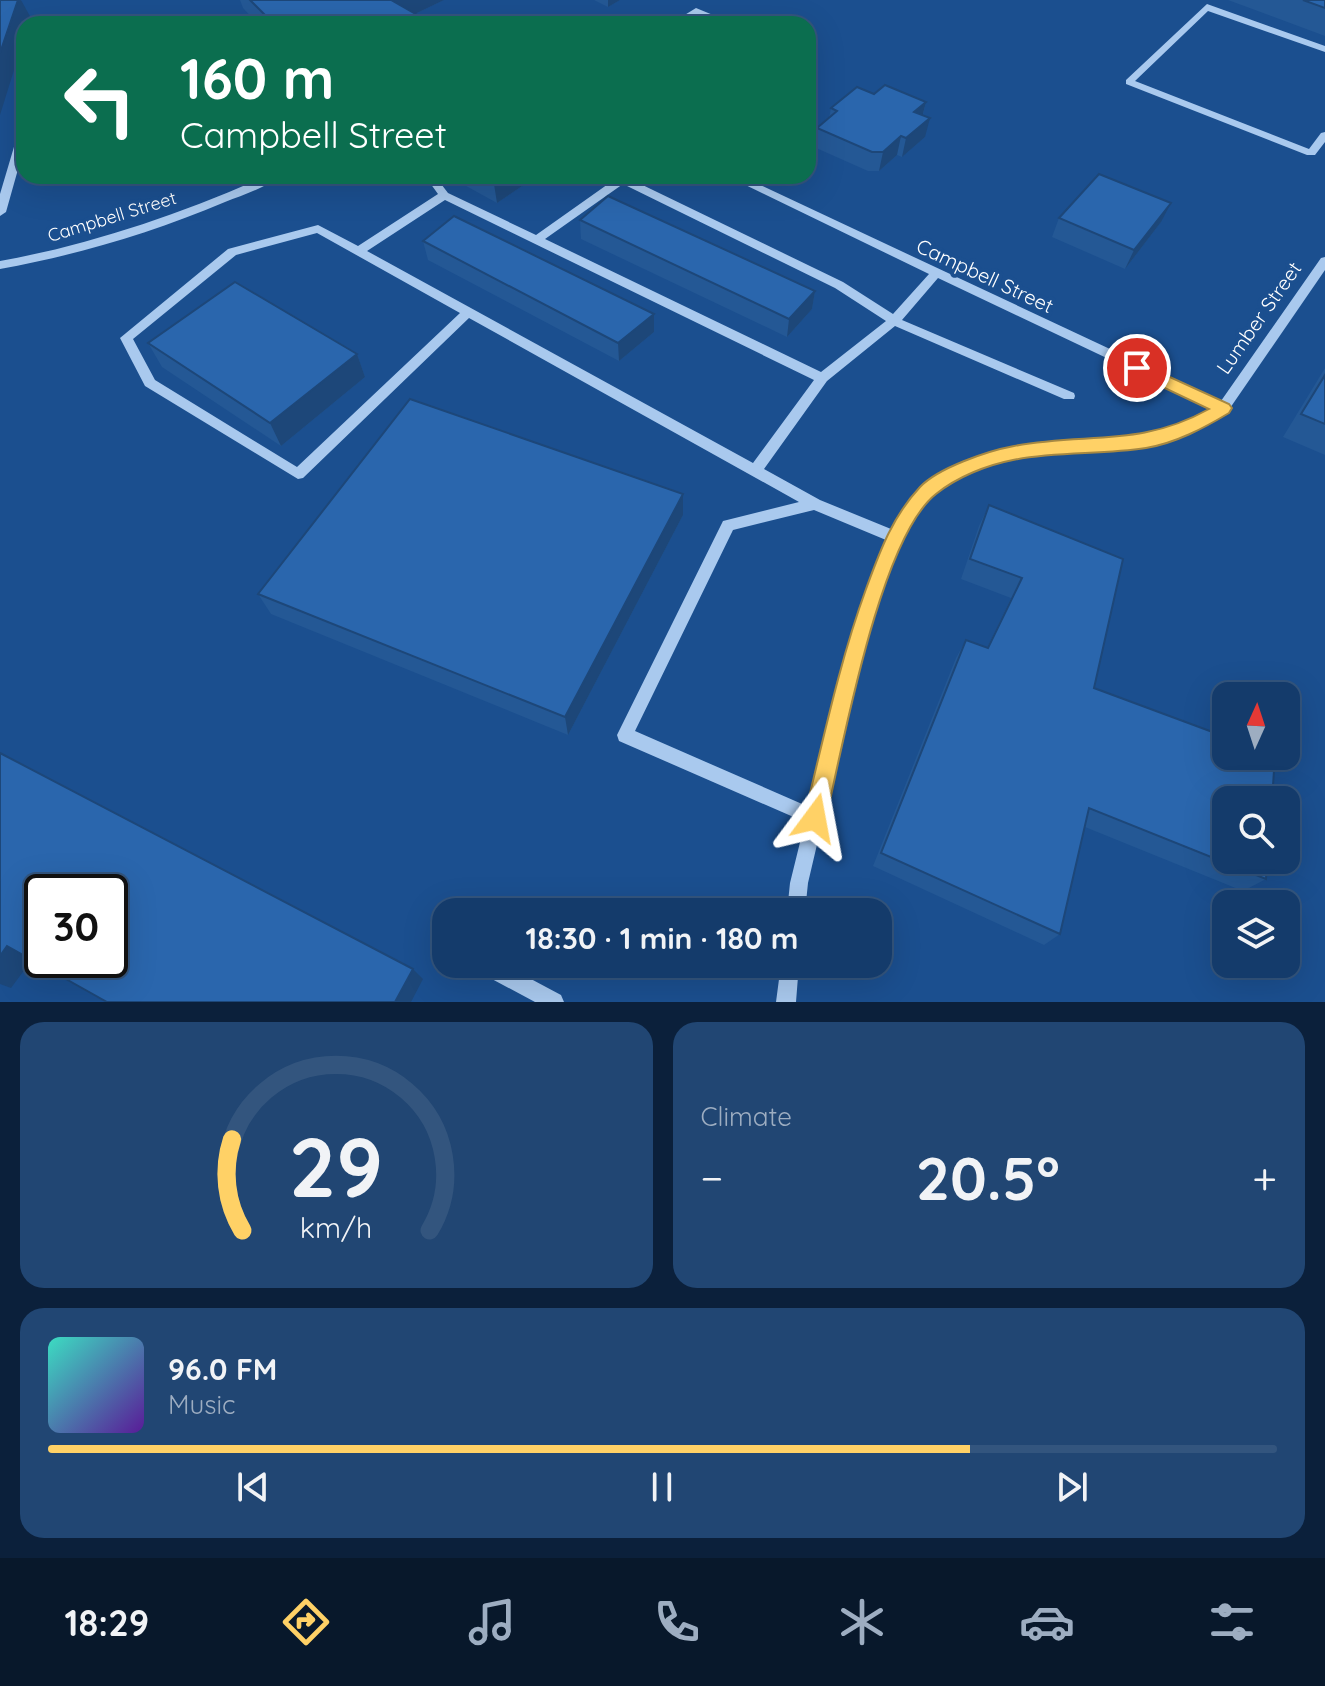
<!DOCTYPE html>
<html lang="en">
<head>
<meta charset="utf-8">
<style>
  :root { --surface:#143b6b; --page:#214673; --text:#f1f3f6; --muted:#9dadc1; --line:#33557e; --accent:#ffd166 }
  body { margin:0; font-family:Quicksand,sans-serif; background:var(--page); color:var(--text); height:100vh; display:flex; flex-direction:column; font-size:30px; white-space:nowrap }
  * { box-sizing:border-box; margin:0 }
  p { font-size:26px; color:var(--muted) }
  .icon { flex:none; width:44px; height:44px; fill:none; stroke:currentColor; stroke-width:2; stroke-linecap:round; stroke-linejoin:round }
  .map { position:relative; height:1002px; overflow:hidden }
  .panel { display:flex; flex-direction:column; gap:20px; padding:20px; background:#0b203b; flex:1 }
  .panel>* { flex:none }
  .top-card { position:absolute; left:16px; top:16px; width:800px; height:168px; border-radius:24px; box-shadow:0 8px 32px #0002,0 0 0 2px var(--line); background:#0b6e4f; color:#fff; overflow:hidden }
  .needle { width:52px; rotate:3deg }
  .buttons { position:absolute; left:1212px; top:682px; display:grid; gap:16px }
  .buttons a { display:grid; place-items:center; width:88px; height:88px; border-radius:16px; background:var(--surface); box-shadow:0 8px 32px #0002,0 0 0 2px var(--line); font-size:40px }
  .speed { position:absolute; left:24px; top:874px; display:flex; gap:16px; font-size:40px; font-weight:700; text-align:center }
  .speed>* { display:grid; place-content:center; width:104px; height:104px; border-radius:50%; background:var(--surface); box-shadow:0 8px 32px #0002,0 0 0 2px var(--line); line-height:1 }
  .speed .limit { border:4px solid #111; border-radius:12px; background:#fff; color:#111 }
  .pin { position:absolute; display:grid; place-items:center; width:68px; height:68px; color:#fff; margin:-34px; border:4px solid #fff; border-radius:50%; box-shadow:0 2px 8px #0007 }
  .me { position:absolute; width:88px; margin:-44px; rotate:13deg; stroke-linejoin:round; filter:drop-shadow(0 0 6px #0008) }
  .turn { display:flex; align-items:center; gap:28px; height:168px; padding:0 32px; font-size:36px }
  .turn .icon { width:104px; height:104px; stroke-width:2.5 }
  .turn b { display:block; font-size:56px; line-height:68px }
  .big { font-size:60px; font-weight:700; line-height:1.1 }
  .panel .tile { flex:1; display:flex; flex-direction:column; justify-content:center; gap:12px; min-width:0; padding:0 28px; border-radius:24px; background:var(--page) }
  .panel .dial { align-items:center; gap:0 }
  .dial svg { height:208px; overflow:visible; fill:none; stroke:var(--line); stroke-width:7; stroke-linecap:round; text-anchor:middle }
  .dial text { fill:var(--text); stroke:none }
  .song { display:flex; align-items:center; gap:24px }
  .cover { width:96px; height:96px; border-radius:12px; background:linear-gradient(135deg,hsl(170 70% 55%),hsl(270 70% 35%)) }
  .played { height:8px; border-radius:4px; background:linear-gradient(90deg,var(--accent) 75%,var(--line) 75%) }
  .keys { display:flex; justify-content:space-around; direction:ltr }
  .heat { display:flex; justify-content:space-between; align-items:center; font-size:44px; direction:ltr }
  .panel .tiles { flex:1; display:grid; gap:20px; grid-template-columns:1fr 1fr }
  .tile:last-child { grid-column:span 2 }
  .trip { position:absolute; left:432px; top:898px; width:460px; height:80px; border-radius:24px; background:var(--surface); box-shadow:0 8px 32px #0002,0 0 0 2px var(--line); font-weight:700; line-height:80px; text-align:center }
  .tabs { display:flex; height:128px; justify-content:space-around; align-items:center; background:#08182b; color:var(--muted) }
  .tabs .icon { width:56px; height:56px }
  .tabs .active { color:var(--accent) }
  .tabs b { font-size:36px; color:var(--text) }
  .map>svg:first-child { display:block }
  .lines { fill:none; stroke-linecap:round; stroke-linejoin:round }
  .minor { fill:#a9c9ee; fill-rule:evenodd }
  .wall { fill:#245895 }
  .shaded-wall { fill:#1d4779 }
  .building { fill:#2a66ad; stroke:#1d4779; stroke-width:2; fill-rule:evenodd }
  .route { fill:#ffd166; stroke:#a68842; stroke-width:2 }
  .labels { text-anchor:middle; stroke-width:8; stroke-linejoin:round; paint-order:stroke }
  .far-street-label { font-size:18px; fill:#fff; stroke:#1b4f8f }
  .street-label { font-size:20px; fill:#fff; stroke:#1b4f8f }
</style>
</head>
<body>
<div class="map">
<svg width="1325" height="1002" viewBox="0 0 1325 1002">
  <rect width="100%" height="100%" fill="#1b4f8f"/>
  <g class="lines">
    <path class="minor" d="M 1207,4 L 1325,46 L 1325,52 L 1208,11 L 1135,81 L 1309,149 L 1321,133 L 1325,132 L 1325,142 L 1315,155 L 1307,155 L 1126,84 L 1126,80 Z
      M 696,8 L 730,22 L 732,24 L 719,24 L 697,14 L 681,24 L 670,24 Z
      M 24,127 L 24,148 L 6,212 L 0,216 L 0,194 L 19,130 Z
      M 266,176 L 280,176 C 265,188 243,195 225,202 C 152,233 77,255 0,269 L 0,261 C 93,244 180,214 266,176 Z
      M 425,176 L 435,176 L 448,193 L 536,235 L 618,177 L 626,177 L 843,282 L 893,314 L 929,274 L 727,176 L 741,176 L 1221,401 L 1321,258 L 1325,257 L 1325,270 L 1228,411 L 1195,431 L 1148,446 L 1013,458 L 971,472 L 933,494 L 904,531 L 865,640 L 808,883 L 805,912 L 787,912 L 790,883 L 805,822 L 619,741 L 617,735 L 723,521 L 799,502 L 469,318 L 303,478 L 298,479 L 145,386 L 120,338 L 228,249 L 318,225 L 358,246 L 438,194 ZM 623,184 L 835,288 L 886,321 L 821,372 L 545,239 ZM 445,200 L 814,380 L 753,463 L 367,251 ZM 317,233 L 460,313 L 297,467 L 155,380 L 133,339 L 236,255 ZM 938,278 L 1212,408 L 1185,423 L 1148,436 L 1013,448 L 961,464 L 923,486 L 891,529 L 820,500 L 764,469 L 827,381 L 895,326 L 1064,399 L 1074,399 L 1075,396 L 1074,393 L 902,320 ZM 814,510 L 886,540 L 849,640 L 809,807 L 635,731 L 733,530 Z
      M 475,964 L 503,964 L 561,995 L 564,1002 L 535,1002 L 477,971 Z
      M 781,964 L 799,964 L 796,1002 L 776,1002 Z"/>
  </g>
  <path class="wall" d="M 240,0 L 444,0 L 415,14 L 258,24 L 243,8 Z
    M 594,0 L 620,0 L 608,7 Z
    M 1228,0 L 1325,0 L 1325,36 Z
    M 874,94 L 926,102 L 923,115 L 925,137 L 902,157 L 897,155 L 879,171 L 868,171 L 814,147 L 817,128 L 829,118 L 831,108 Z
    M 448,176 L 537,176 L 497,203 Z
    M 1059,218 L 1161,222 L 1125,269 L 1052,237 Z
    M 580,220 L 815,291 L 812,309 L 787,337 L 581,239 Z
    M 423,241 L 654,332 L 619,361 L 428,260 Z
    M 148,343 L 357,354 L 365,377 L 281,446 L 162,367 Z
    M 1325,368 L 1325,455 L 1283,437 Z
    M 989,505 L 1094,688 L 1266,879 L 1243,891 L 1085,827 L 1060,934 L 1044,945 L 873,866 L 956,658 L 966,640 L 987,648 L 1011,598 L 961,579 L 979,526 Z
    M 683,515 L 568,735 L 271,614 L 258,594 Z"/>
  <path class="shaded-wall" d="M 18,0 L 21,0 L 31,18 L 29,24 L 24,24 L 24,38 L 0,115 L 0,53 Z
    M 391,0 L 444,0 L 396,23 Z
    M 608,0 L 620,0 L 608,7 Z
    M 926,102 L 921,121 L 914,112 Z
    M 930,118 L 925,137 L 902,157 L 906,138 Z
    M 901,136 L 897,155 L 879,171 L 883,152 Z
    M 506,176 L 537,176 L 497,203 L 494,184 Z
    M 1171,203 L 1161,222 L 1125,269 L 1134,250 Z
    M 815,291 L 812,309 L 787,337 L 789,319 Z
    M 654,314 L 654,332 L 619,361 L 618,343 Z
    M 357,354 L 365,377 L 281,446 L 270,423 Z
    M 683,494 L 683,515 L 568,735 L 565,717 Z
    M 7,946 L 34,957 L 11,988 L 0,984 L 0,956 Z
    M 413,969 L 423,979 L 411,1002 L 395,1002 Z"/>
  <path class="building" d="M 0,0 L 18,0 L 0,53 Z
    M 250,0 L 391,0 L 433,24 L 257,24 L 270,20 Z
    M 1303,0 L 1325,0 L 1325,8 Z
    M 885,85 L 926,102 L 914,112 L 930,118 L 906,138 L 901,136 L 883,152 L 872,152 L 817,128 L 837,111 L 831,108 L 857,87 L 874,94 Z
    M 1099,174 L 1171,203 L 1134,250 L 1059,218 Z
    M 479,176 L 506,176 L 494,184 Z
    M 608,196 L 815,291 L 789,319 L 580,220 Z
    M 454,216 L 654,314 L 618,343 L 423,241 Z
    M 235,282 L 357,354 L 270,423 L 148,343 Z
    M 1325,375 L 1325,424 L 1301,414 Z
    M 410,399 L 683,494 L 565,717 L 258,594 Z
    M 989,505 L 1123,559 L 1094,688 L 1226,737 L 1226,756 L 1275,756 L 1272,800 L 1226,800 L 1226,860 L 1267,860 L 1266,879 L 1089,808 L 1060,934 L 881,853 L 966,640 L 988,648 L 1022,578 L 970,559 Z
    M 0,753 L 413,969 L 395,1002 L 107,1002 L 7,946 L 0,956 ZM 42,892 L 110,892 L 110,960 L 42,960 Z"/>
  <path class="route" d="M 1137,362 L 1229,404 L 1232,408 L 1229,413 C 1204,428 1176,443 1146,448 C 1102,455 1057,451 1013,460 C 987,465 957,477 936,494 C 880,538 843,745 826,818 L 823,826 L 815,829 L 807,826 L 804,818 C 823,741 839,663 866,589 C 880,551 892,517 920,487 C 938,468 987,451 1014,446 C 1086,432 1139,448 1209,409 L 1131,372 L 1129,368 L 1131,363 Z"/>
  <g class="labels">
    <g class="far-street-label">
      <text transform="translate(112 217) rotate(-17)" y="6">Campbell Street</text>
    </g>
    <g class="street-label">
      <text transform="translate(985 276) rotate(25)" y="7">Campbell Street</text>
      <text transform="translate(1259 318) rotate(-55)" y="7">Lumber Street</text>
    </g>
  </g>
</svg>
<div class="buttons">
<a><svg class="needle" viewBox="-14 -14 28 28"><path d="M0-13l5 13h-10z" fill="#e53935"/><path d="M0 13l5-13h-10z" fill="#9dadc1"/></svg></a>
<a><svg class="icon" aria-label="search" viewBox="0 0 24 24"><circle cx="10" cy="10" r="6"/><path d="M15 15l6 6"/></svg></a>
<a><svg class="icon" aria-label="layers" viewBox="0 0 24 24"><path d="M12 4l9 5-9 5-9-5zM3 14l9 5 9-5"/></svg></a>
</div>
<div class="speed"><div class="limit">30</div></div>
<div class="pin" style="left:1137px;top:368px;background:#d93025"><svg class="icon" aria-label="arrive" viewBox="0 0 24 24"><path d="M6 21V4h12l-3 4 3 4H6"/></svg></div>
<svg class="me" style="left:815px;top:818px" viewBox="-20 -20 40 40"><path d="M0-17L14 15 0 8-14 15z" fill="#ffd166" stroke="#fff" stroke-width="4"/></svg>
<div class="trip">18:30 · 1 min · 180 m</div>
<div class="top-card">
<div class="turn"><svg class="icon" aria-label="left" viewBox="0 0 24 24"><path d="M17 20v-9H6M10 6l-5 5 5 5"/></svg><div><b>160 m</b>Campbell Street</div></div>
</div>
</div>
<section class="panel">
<div class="tiles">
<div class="tile dial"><svg viewBox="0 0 100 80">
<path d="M14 69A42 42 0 1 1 86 69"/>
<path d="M14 69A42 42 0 0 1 10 34" stroke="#ffd166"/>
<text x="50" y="56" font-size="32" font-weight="700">29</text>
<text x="50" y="72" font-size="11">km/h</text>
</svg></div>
<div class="tile"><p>Climate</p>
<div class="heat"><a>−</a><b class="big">20.5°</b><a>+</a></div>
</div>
<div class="tile">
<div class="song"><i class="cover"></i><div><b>96.0 FM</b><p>Music</p></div></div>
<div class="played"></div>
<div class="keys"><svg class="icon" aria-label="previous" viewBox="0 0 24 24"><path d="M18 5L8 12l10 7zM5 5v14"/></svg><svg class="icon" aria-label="pause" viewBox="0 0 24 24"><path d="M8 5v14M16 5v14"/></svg><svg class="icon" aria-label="next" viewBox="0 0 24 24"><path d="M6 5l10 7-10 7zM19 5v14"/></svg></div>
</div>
</div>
</section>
<nav class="tabs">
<b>18:29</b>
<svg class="icon active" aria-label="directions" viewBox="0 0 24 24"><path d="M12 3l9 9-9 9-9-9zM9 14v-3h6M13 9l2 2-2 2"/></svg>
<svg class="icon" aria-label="music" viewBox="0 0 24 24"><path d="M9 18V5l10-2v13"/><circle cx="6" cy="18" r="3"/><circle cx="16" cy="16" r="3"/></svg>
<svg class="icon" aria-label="phone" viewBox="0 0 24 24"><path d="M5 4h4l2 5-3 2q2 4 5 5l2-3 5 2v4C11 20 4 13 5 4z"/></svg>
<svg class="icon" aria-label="climate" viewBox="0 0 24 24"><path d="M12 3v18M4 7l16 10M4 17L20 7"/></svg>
<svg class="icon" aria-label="car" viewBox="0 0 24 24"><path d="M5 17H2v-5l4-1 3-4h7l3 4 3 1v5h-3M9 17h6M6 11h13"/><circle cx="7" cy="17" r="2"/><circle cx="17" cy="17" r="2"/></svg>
<svg class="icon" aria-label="filters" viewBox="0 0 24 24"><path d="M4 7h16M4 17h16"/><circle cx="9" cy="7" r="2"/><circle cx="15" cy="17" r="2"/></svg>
</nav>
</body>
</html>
